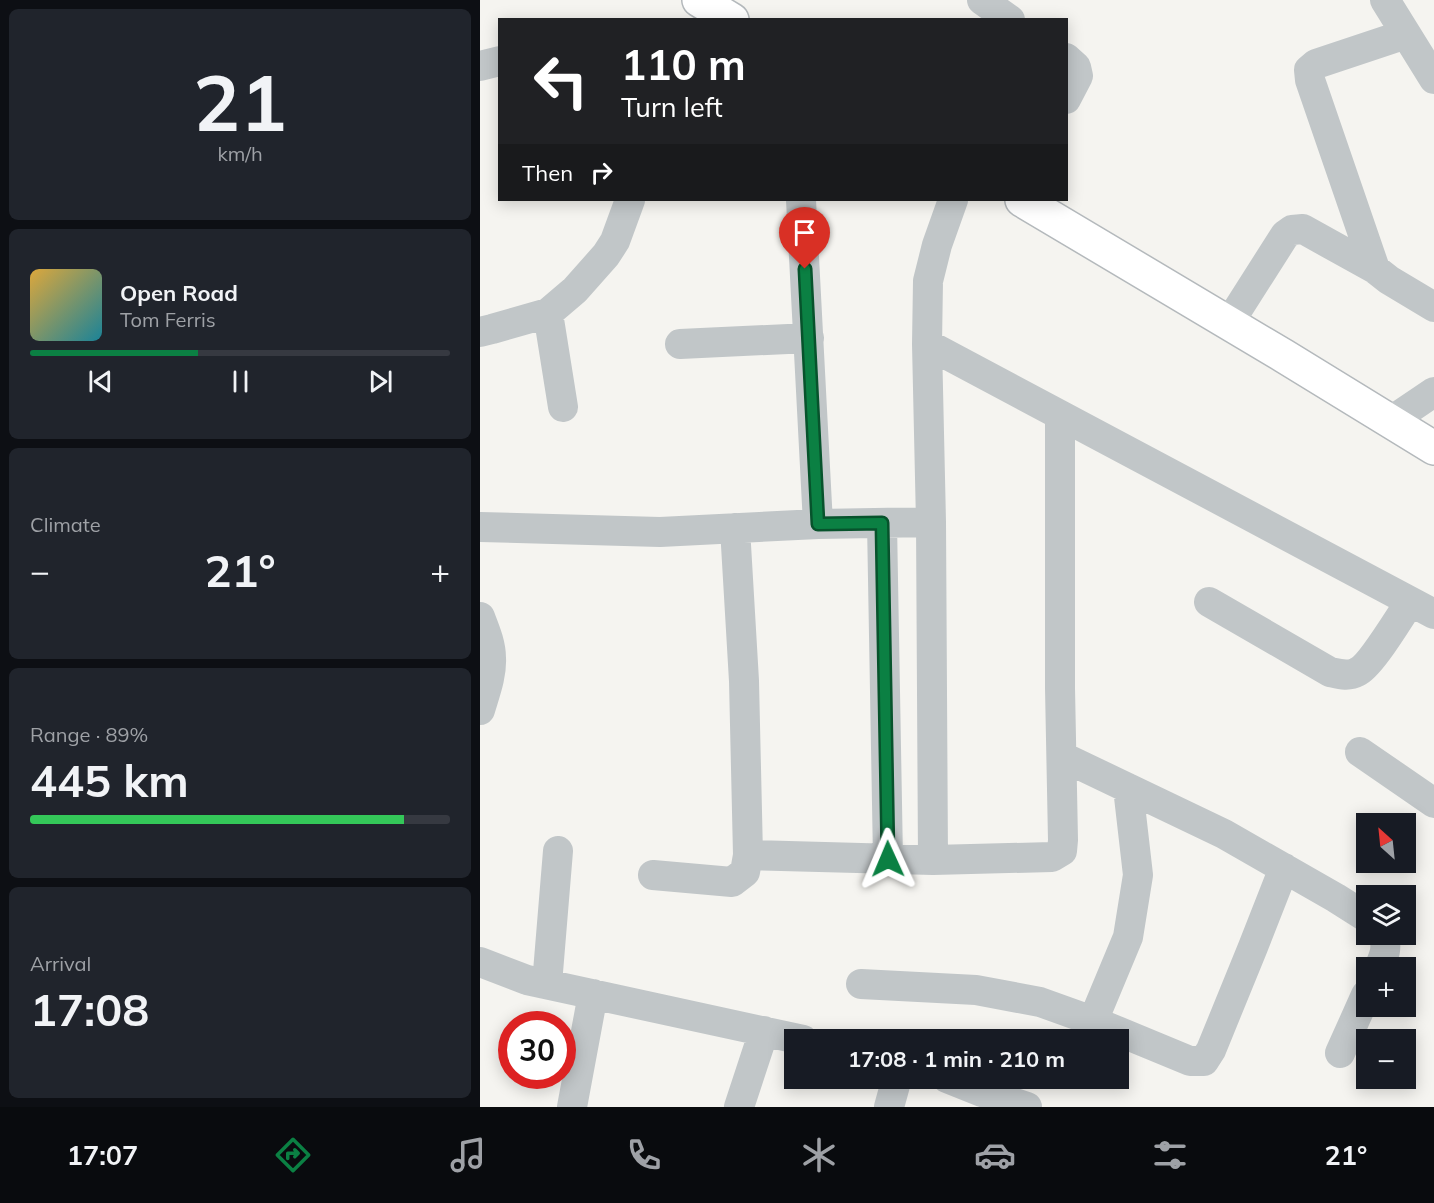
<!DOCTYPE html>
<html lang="en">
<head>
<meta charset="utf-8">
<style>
  :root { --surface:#171b24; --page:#20242c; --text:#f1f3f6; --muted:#9ea1a6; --line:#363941; --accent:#0b8043 }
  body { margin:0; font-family:Mulish,sans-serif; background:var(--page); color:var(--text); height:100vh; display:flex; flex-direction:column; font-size:22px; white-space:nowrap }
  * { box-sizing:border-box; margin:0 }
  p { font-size:20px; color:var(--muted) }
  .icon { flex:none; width:33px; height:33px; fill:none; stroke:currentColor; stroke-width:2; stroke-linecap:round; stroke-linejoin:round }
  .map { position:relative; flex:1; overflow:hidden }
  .panel { display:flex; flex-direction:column; gap:9px; padding:9px; background:#0d0f14; width:480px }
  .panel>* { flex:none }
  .hud { position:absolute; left:18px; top:18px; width:570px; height:183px; border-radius:0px; box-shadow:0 3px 15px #0003; background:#202124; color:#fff; overflow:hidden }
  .needle { width:39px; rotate:333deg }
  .controls { position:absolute; left:876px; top:813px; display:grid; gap:12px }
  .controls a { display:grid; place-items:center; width:60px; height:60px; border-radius:0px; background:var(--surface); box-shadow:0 3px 15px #0003; font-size:30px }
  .speed { position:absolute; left:18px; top:1011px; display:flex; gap:12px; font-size:30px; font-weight:700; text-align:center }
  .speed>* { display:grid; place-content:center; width:78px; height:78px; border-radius:50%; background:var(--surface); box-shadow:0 3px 15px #0003; line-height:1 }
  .speed .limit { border:9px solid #d22; background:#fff; color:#111 }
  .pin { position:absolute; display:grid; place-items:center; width:51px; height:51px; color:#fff; margin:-62px -26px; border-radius:50% 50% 50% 0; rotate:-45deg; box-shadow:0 0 6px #0007 }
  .pin .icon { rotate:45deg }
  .me { position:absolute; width:66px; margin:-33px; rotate:359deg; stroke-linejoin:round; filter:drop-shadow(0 0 4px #0008) }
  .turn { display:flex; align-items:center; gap:21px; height:126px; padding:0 24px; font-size:27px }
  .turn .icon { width:78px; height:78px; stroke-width:2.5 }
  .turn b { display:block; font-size:42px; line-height:51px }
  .then { display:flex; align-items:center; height:57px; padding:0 24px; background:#0003; gap:12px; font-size:22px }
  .big { font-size:45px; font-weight:700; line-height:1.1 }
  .panel .card { flex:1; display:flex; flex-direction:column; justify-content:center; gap:9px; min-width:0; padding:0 21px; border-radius:9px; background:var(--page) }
  .panel .dial { align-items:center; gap:0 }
  .dial b { font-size:78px; line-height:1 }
  .song { display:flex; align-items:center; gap:18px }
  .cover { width:72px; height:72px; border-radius:9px; background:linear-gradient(135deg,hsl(40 70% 55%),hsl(190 70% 35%)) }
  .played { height:6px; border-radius:3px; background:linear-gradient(90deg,var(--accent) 40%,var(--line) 40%) }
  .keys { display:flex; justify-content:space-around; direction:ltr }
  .heat { display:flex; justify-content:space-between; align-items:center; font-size:33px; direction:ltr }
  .charge { height:9px; border-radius:4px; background:linear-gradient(90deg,#34c759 89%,var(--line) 0) }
  .trip { position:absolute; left:304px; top:1029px; width:345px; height:60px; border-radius:0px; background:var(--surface); box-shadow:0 3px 15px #0003; font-weight:700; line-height:60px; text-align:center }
  .dock { display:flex; height:96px; justify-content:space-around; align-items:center; background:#090b0e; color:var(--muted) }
  .dock .icon { width:42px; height:42px }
  .dock .on { color:var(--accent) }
  .dock b { font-size:27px; color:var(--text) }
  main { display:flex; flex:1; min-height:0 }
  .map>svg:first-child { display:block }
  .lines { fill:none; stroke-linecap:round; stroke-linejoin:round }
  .major-casing { stroke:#b4b9bc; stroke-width:36 }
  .minor { stroke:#c1c6c8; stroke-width:30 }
  .major { stroke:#fff; stroke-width:33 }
  .route-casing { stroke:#07532c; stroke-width:15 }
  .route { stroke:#0b8043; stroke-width:10 }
</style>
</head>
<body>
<main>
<section class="panel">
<div class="card dial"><b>21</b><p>km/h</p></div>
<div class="card">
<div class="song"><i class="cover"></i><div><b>Open Road</b><p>Tom Ferris</p></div></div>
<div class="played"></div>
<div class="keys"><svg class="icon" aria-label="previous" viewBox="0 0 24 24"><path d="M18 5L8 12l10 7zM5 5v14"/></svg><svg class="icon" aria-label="pause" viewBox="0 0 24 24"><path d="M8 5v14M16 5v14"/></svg><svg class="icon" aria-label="next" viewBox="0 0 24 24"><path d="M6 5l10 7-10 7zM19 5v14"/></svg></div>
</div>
<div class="card"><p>Climate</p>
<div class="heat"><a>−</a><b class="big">21°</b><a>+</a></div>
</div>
<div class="card"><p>Range · 89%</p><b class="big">445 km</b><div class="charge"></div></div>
<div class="card"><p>Arrival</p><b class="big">17:08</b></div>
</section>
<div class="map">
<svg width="954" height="1107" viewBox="0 0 954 1107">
  <rect width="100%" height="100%" fill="#f5f4f0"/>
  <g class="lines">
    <g class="major-casing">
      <path id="major" d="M 219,0 L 252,20
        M 542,200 L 804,356 L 954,448"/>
    </g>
    <path class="minor" d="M 502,0 L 530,20
      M 905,0 L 954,79
      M 926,34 L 836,64 L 829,70 L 830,80 L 895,269 L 909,280 L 954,307
      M 586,58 L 596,67 L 598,76 L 586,99
      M 0,66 L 20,61
      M 321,200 L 338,524
      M 473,200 L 457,245 L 448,281 L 447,344 L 451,522 L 453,860 L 572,857 L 582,851 L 583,840 L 580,688 L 580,415
      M 68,313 L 83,407
      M 749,323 L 805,235 L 812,230 L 823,229 L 895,269
      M 0,332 L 12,329 L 68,313 L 95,290 L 126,255 L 135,241 L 150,200
      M 200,344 L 329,338
      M 447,344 L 954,614
      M 911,421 L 954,392
      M 402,523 L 408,859
      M 0,527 L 180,532 L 338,524 L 451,522
      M 255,528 L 264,681 L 268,855 L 453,860
      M 729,602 L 850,672 C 859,674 868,677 877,672 C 891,666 920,616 930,602
      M 0,617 C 5,630 11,644 11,658 C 12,675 5,693 0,710
      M 880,752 L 954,803
      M 583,757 L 744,834 L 856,898 L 886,917
      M 648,788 L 658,875 L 648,937 L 613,1021 L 710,1061 L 724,1061 L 731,1050 L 773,947 L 804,868
      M 173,875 L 252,882 L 265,872 L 268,855
      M 0,962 L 47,980 L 323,1040
      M 899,968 C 905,954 907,949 904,934
      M 67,984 L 78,851
      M 381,984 L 496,990 L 560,1002 L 613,1021
      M 860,1053 L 886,995
      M 467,1078 L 502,1092 L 547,1107
      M 92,1107 L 113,994
      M 259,1107 L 284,1031
      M 409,1107 L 417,1078"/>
    <use href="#major" class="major"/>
  </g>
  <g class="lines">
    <g class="route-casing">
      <path id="route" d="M 325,269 L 338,524 L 402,523 L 408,859"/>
    </g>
    <use href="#route" class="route"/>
  </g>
</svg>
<div class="controls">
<a><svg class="needle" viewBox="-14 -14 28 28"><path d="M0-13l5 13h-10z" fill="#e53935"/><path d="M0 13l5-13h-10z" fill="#9ea1a6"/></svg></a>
<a><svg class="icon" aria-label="layers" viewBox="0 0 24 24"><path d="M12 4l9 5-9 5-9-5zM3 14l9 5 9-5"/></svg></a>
<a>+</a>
<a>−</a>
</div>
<div class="speed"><div class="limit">30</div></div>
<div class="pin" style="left:325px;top:269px;background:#d93025"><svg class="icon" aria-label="arrive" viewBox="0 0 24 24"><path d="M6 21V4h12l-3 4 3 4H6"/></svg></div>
<svg class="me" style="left:408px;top:859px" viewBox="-20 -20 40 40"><path d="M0-17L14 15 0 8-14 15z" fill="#0b8043" stroke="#fff" stroke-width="4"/></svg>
<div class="trip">17:08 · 1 min · 210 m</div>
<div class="hud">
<div class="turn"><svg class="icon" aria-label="left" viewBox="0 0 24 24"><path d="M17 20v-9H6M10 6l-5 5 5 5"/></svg><div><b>110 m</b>Turn left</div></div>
<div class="then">Then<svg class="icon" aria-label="right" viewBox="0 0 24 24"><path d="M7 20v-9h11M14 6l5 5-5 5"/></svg></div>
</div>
</div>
</main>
<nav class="dock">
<b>17:07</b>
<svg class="icon on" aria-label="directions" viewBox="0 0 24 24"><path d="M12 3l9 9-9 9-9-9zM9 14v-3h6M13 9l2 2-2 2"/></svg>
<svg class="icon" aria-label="music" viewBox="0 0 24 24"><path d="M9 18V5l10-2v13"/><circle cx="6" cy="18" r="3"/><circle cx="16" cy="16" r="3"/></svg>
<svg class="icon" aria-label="phone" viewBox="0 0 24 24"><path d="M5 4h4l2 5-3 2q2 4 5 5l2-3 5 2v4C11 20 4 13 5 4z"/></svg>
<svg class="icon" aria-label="climate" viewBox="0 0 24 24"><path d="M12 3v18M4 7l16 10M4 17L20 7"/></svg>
<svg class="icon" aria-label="car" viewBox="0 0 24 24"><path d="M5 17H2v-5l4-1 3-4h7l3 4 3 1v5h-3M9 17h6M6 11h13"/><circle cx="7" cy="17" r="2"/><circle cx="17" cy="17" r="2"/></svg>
<svg class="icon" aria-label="filters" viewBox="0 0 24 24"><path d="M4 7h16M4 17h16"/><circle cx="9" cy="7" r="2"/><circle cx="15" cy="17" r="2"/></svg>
<b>21°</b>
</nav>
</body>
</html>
